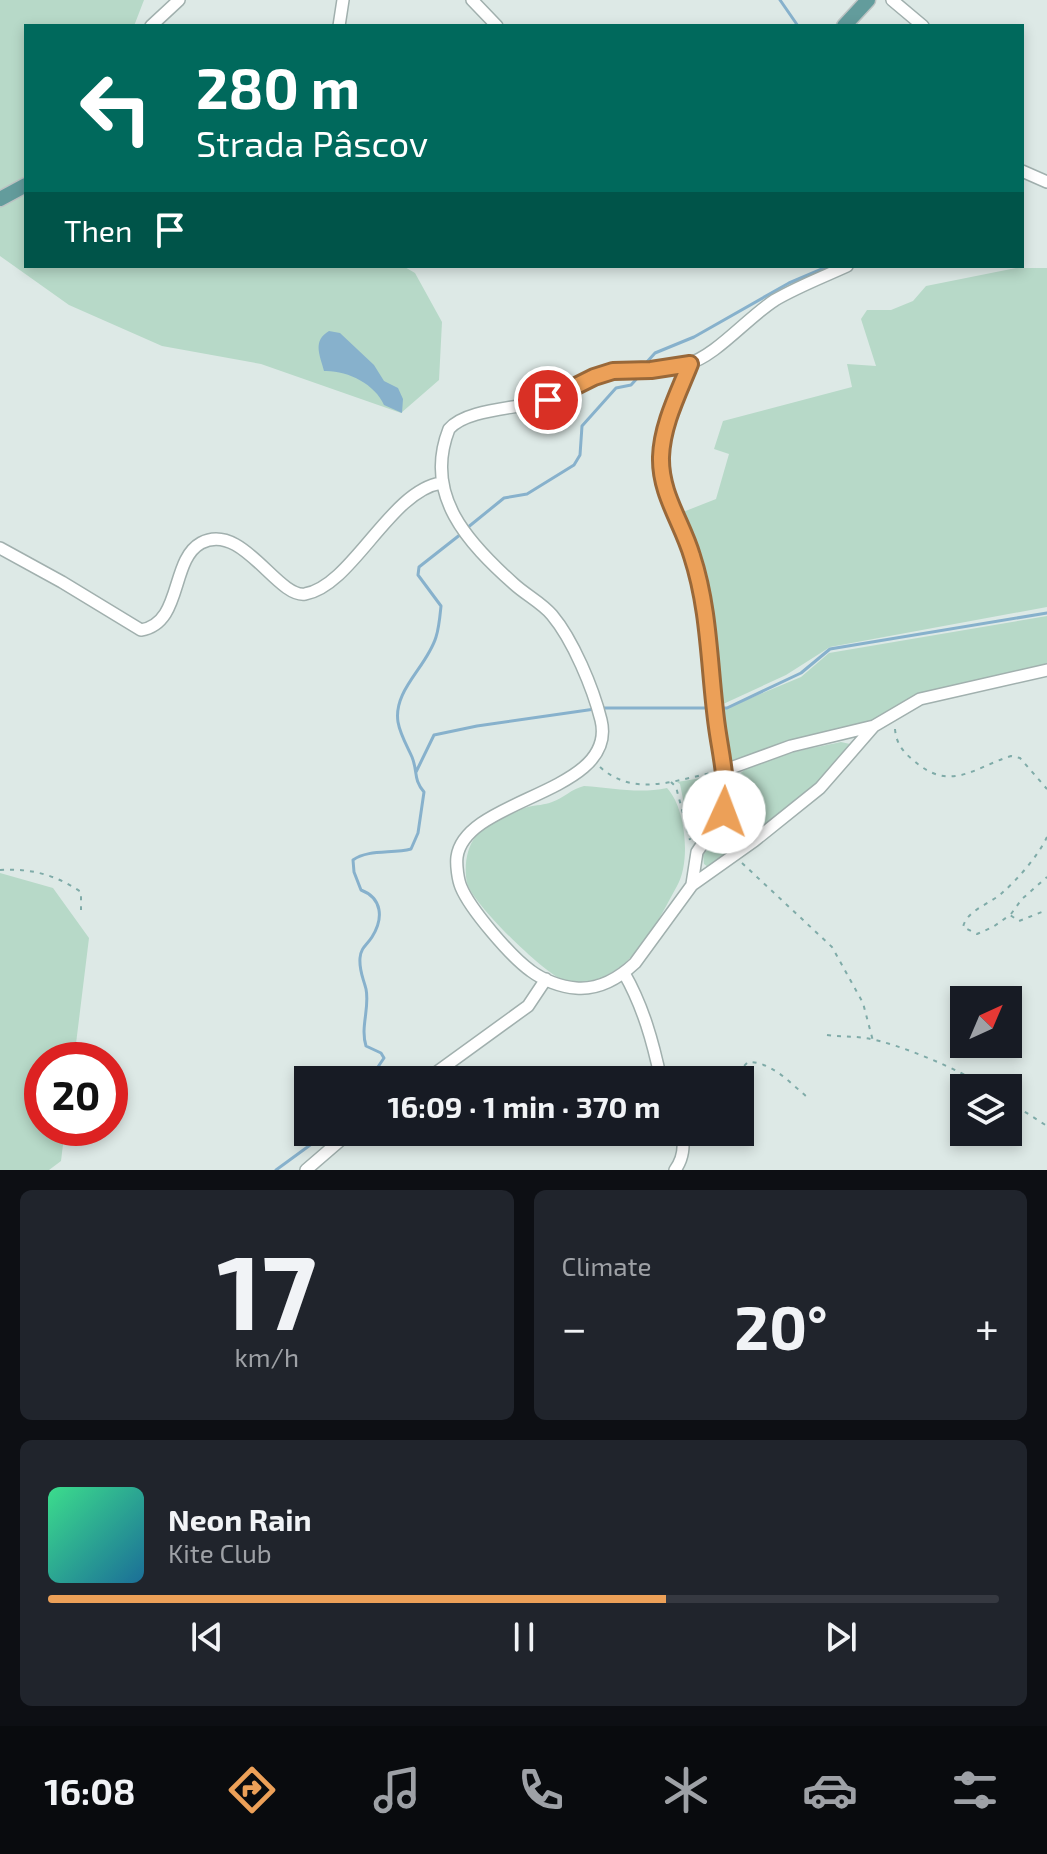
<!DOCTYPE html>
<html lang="en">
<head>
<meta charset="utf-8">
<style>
  :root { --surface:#171b24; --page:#20242c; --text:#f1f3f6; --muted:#9ea1a6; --line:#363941; --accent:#eca058 }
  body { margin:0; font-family:"Exo 2",sans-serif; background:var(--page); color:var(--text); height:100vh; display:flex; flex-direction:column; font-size:30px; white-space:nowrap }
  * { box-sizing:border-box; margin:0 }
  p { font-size:26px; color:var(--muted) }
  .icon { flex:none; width:44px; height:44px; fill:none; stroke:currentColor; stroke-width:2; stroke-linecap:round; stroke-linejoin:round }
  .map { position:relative; height:1170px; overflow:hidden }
  .side { display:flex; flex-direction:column; gap:20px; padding:20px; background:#0d0f14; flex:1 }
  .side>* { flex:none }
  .top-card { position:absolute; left:24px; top:24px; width:1000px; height:244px; border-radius:0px; box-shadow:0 4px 12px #0003; background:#00695c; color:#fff; overflow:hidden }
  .needle { width:52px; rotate:44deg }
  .buttons { position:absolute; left:950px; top:986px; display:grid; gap:16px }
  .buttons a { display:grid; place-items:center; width:72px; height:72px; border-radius:0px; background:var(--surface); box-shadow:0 4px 12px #0003; font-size:40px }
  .speed { position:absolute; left:24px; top:1042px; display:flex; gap:16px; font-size:40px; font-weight:700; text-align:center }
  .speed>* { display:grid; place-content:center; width:104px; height:104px; border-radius:50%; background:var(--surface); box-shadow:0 4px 12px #0003; line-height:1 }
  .speed .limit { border:12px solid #d22; background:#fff; color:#111 }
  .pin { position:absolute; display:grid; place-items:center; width:68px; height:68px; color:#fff; margin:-34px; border:4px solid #fff; border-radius:50%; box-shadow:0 2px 8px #0007 }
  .me { position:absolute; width:88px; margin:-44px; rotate:2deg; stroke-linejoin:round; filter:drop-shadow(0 0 6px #0008) }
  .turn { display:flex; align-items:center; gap:28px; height:168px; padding:0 40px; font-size:36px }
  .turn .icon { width:104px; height:104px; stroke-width:2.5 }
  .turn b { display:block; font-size:56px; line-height:68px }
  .then { display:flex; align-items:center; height:76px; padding:0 40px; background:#0003; gap:16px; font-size:30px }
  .big { font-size:60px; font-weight:700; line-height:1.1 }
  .side .widget { flex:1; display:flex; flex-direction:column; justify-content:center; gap:12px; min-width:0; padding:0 28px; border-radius:12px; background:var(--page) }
  .side .dial { align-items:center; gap:0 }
  .dial b { font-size:104px; line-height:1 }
  .song { display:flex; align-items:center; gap:24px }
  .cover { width:96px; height:96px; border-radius:12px; background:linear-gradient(135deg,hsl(150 70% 55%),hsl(200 70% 35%)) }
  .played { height:8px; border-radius:4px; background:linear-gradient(90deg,var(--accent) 65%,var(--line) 65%) }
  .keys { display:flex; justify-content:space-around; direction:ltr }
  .heat { display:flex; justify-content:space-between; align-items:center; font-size:44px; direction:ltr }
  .side .tiles { flex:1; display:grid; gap:20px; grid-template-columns:1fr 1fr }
  .widget:last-child { grid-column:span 2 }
  .trip { position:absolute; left:294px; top:1066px; width:460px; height:80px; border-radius:0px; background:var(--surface); box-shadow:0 4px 12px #0003; font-weight:700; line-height:80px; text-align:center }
  .menu { display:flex; height:128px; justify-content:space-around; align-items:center; background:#090b0e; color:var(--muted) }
  .menu .icon { width:56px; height:56px }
  .menu .selected { color:var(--accent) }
  .menu b { font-size:36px; color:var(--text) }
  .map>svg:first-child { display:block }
  .green { fill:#b7d9c8 }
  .water { fill:#87b1cc }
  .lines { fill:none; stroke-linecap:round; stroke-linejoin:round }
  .stream { stroke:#87b1cc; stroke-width:3 }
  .minor-casing { stroke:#a1b0ae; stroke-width:14 }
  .major-casing { stroke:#bcc3c3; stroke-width:17 }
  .path { stroke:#7faba8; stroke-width:2; stroke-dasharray:4 6; stroke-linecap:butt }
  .minor { stroke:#fff; stroke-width:11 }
  .major { stroke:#639c9c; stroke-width:14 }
  .route-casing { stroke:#996839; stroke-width:20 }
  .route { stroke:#eca058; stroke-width:14 }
</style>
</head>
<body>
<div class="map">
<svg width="1047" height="1170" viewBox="0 0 1047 1170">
  <rect width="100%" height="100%" fill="#dde9e6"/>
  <path class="green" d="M 0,0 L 144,0 L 134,26 L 26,26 L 26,266 L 403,266 L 415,273 L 442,322 L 439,380 L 401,413 L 261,364 L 162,346 L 69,305 L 0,256 Z
    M 1016,268 L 1047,268 L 1047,607 L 830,647 L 786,675 L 721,705 C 714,635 706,579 683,512 L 716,499 L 729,454 L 714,449 L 723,421 L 852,387 L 847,364 L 876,366 L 861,319 L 867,310 L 891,310 L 913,301 L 926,286 Z
    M 1047,616 L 1047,669 L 941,690 L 881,719 L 731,764 L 728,761 L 720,711 L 801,677 L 829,653 Z
    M 841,742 L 850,744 L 849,751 C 807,798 760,832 708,867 L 704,864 L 703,855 C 718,839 727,815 734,793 C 736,787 735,780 739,775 C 752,758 819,747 841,742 Z
    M 708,777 L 719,782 C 722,807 718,825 693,832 L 688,824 L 680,784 L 677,782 Z
    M 584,786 C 613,788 639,794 667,788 C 686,808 691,862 677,886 C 659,919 638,963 601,978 C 592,981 574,984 565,981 C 545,975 472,903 467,883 C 464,868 466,848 476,836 C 488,821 510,812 528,807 C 536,805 545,805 552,802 C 564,798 571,789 584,786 Z
    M 0,873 L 53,888 L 89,938 L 74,1060 L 42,1060 L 42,1128 L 65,1128 L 61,1161 L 49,1170 L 0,1170 Z"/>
  <path class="water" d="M 329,331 L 340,333 L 374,365 L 384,381 L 398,388 L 403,399 L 402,413 L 384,405 C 375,384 347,370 324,371 C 320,355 312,341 329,331 Z"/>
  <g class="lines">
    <path class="stream" d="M 780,0 L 798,26
      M 646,363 L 655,353 L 694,337 L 789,283 L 829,266
      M 467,528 L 504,498 L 527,494 L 574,465 L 580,455 L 582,426 L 616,388 L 631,385 L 641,374
      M 602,708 L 727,708 L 801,673 L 830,649 L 1047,613
      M 416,772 L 434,735 L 477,726 L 595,709
      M 369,1080 L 384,1058 L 381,1053 L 366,1046 C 360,1027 370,1008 366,989 C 363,977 359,971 360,958 C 361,947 367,945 372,937 C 384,918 382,898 361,890 L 354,872 L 353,860 C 368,849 392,854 411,849 L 418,833 L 424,792 C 413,779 418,772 412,757 C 407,746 400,734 398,722 C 393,690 427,667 436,637 C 439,628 440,616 441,606 L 418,575 L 419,567 L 461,534
      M 276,1170 L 328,1132"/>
    <g class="minor-casing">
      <path id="minor" d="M 472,0 L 497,26
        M 892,0 L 923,26
        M 151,26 L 179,0
        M 339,26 L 343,0
        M 1022,171 L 1047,182
        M 847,266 C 823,277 797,287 775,300 C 748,317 715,357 687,364 C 662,371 638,366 614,371 C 589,376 570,393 547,400 C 520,409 467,408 449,429 C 423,495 468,543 514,584 C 526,595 542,603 552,615 C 573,640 593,688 601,720 C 619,794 465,797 457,857 C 456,865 458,880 461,887 C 470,909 511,957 531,971 C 543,980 561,987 576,988 C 599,990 619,978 635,963 L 692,885 L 754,841 L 820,788 L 874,726 L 920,699 L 1047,670
        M 690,364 L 666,427 L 661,455 L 662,475 L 668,499 L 692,557 L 704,612 L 727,794 L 724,812 L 697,852 L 692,884
        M 0,548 L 62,582 L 141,630 C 183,623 170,560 201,543 C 242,521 277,598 305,594 C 352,586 390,491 441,483
        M 725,770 L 791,746 L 874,726
        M 624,973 C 643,1006 653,1042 661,1080
        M 426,1080 L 528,1006 L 546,979
        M 306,1170 L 350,1132
        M 675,1170 C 683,1159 685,1145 681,1132"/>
    </g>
    <g class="major-casing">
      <path id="major" d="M 844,26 L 868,0
        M 0,199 L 26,185"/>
    </g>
    <path class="path" d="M 895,729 C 896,743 903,752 913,760 C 950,793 973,768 1011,756 L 1020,758 L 1047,789
      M 600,767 C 633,797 673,781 711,773
      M 671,782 L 676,787 L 690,840
      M 1047,837 C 1038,856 1018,879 1002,893 C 990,904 967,910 963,927 L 977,934 L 993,927 L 1010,915 L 1019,921 L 1047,910
      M 742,863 L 832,947 L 863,1003 L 873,1041
      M 0,870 C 31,868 56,875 81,892 L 81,910
      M 1011,914 L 1022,899 L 1047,877
      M 827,1035 C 840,1037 852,1036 865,1038 C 898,1043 960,1070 988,1088
      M 730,1080 L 748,1062 C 772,1062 789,1082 807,1097
      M 1008,1101 L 1047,1126"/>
    <use href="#minor" class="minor"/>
    <use href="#major" class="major"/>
  </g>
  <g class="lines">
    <g class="route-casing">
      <path id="route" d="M 548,400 L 594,377 L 613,371 L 651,370 L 690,364 C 678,394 662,425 661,457 C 660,494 682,522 692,556 C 710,611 709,670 717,727 C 721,756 728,782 724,812"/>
    </g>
    <use href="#route" class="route"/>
  </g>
</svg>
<div class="buttons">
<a><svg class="needle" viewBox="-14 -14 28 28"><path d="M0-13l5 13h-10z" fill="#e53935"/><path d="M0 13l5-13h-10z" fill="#9ea1a6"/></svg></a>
<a><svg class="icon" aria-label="layers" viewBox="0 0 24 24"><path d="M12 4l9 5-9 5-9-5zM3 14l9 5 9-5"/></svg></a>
</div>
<div class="speed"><div class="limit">20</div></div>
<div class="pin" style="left:548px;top:400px;background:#d93025"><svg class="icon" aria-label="arrive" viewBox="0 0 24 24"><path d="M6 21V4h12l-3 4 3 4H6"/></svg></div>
<svg class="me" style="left:724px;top:812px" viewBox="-20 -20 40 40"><circle r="19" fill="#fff"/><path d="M0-13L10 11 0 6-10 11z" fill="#eca058"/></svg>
<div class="trip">16:09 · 1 min · 370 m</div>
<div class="top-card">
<div class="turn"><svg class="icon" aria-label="left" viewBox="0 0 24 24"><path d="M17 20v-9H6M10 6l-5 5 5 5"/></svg><div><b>280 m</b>Strada Pâscov</div></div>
<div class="then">Then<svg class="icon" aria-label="arrive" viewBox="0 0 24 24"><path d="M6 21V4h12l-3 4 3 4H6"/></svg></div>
</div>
</div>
<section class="side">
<div class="tiles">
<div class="widget dial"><b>17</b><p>km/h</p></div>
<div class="widget"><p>Climate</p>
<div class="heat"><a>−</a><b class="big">20°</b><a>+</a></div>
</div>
<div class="widget">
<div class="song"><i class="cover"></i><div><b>Neon Rain</b><p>Kite Club</p></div></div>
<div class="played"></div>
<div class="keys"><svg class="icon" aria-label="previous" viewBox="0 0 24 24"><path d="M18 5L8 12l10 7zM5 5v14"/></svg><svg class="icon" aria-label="pause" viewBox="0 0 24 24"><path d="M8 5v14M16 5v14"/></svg><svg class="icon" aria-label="next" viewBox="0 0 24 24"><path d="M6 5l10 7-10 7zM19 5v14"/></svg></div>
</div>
</div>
</section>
<nav class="menu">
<b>16:08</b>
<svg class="icon selected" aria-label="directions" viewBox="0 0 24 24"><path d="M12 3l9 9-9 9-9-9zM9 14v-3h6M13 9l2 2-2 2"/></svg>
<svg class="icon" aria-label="music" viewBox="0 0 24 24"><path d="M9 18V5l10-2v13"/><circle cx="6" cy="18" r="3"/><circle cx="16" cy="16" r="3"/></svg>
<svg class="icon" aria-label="phone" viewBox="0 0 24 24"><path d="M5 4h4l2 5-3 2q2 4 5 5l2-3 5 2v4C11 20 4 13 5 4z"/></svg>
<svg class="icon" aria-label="climate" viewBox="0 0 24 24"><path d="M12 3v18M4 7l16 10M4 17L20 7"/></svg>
<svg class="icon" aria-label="car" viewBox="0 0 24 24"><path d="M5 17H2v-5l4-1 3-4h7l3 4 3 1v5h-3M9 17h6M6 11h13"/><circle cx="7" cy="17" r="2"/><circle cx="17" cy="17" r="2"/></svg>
<svg class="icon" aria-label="filters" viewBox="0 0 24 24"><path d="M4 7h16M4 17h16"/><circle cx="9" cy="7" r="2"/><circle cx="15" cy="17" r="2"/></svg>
</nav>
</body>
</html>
